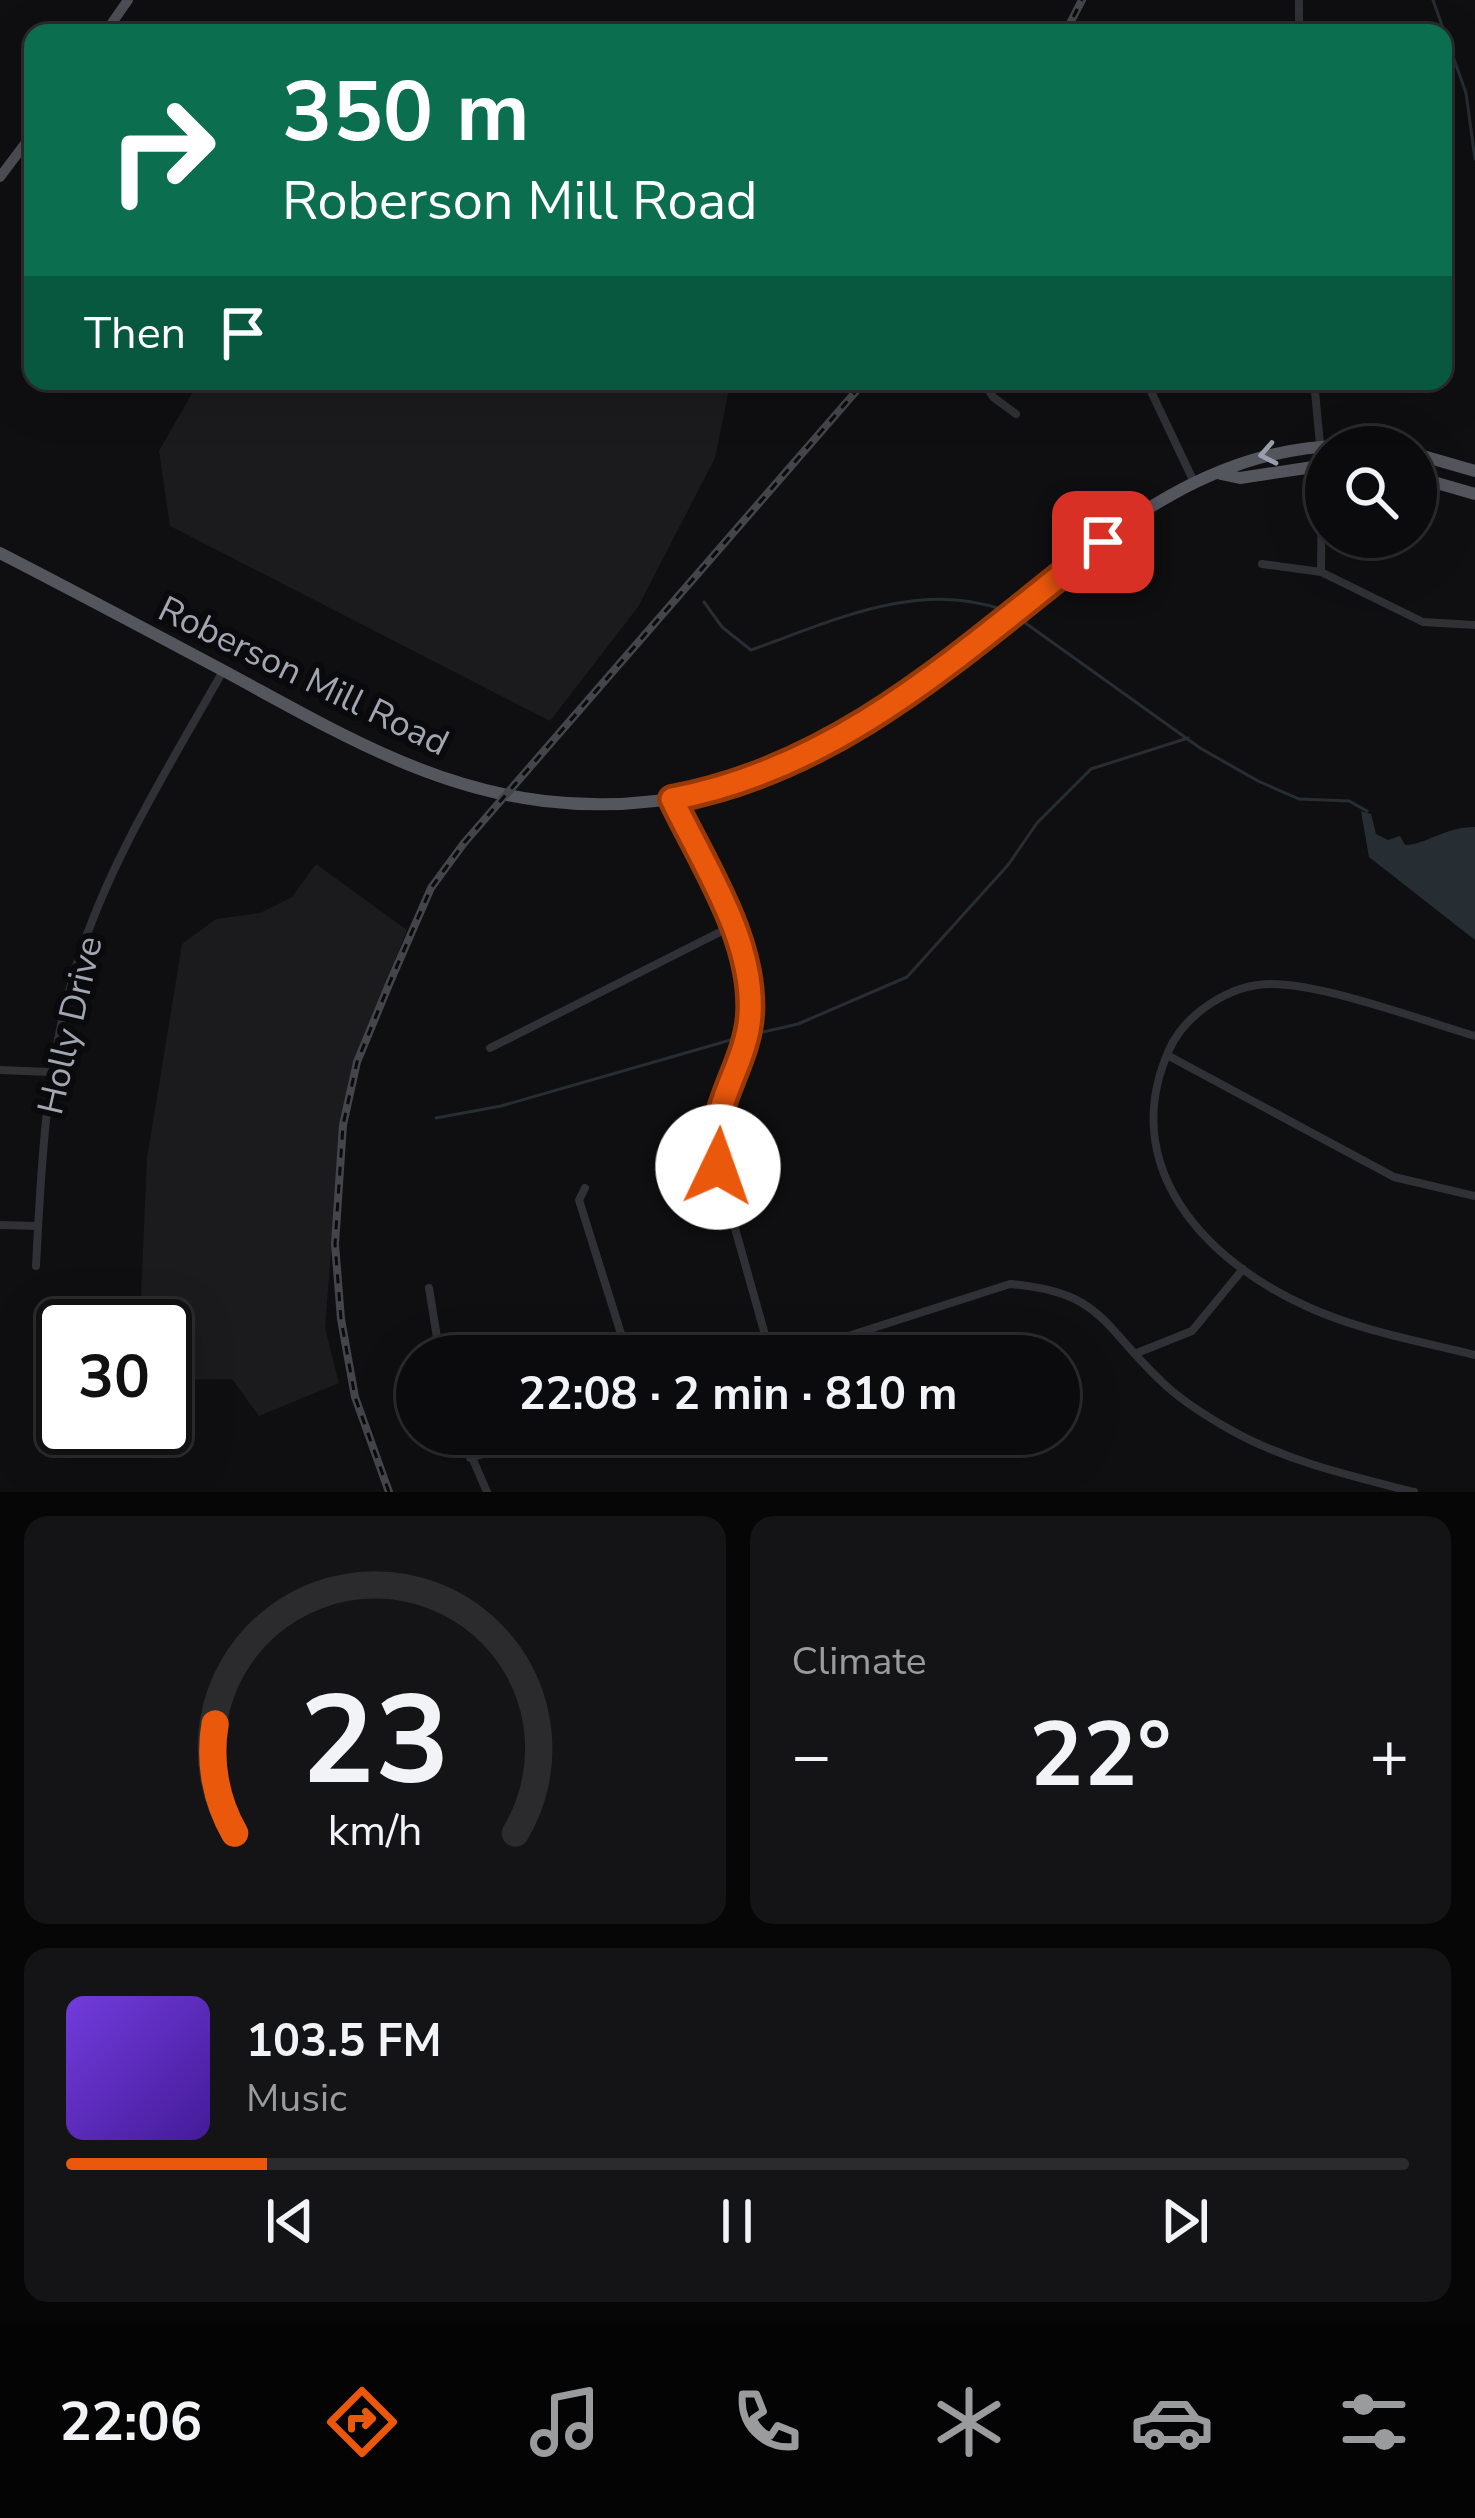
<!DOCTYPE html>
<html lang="en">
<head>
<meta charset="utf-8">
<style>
  :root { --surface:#0b0b0d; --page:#141416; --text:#f1f3f6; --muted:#9a9b9d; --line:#2b2b2e; --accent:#ea580c }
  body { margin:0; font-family:"Nunito Sans",sans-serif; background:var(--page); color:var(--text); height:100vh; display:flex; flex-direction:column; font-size:45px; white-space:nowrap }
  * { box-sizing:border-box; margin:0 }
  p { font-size:39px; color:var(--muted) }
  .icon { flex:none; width:66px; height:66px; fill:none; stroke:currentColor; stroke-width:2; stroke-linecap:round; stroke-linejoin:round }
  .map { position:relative; height:1492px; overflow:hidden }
  .drawer { display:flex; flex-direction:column; gap:24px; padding:24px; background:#060607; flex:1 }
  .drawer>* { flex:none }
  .banner { position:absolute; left:24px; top:24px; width:1428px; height:366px; border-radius:24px; box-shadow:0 12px 48px #0002,0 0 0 3px var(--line); background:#0b6e4f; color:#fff; overflow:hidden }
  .controls { position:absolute; left:1305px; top:426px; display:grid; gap:24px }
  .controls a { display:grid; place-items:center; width:132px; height:132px; border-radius:50%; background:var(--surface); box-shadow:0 12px 48px #0002,0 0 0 3px var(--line); font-size:60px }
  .speed { position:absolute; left:36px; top:1299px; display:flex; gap:24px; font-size:60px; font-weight:700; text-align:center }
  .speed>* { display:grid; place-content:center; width:156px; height:156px; border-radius:50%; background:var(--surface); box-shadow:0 12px 48px #0002,0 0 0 3px var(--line); line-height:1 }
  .speed .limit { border:6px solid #111; border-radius:18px; background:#fff; color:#111 }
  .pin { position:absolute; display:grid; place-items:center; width:102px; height:102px; color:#fff; margin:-51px; border-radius:24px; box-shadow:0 6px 18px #0006 }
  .me { position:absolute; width:132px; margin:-66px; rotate:3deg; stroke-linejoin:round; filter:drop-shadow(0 0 9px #0008) }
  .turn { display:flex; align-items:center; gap:42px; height:252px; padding:0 60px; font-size:54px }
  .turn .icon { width:156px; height:156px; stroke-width:2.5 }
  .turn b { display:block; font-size:84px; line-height:102px }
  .then { display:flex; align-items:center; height:114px; padding:0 60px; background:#0003; gap:24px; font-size:45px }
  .big { font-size:90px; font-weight:700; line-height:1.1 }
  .drawer .widget { flex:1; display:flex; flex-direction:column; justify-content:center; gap:18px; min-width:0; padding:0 42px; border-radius:24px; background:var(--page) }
  .drawer .dial { align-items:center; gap:0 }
  .dial svg { height:312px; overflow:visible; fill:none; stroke:var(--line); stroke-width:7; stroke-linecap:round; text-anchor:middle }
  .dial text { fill:var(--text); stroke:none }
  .song { display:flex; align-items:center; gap:36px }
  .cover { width:144px; height:144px; border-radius:18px; background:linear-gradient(135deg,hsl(260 70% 55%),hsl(260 70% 35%)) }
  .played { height:12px; border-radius:6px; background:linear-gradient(90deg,var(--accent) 15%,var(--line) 15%) }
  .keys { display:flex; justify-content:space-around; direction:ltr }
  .heat { display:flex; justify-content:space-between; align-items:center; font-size:66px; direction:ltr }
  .drawer .tiles { flex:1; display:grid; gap:24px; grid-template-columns:1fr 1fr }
  .widget:last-child { grid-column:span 2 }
  .trip { position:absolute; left:396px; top:1335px; width:684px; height:120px; border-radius:60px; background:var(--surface); box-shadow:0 12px 48px #0002,0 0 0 3px var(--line); font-weight:700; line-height:120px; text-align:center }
  .tabs { display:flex; height:192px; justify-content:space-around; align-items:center; background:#040405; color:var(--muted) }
  .tabs .icon { width:84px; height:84px }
  .tabs .active { color:var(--accent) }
  .tabs b { font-size:54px; color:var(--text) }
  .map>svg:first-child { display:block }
  .built { fill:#1b1b1e }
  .water { fill:#262e34 }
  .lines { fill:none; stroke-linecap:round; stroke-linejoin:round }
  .stream { stroke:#262e34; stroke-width:3 }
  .minor { stroke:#303136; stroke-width:8 }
  .primary { stroke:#4c4e55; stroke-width:10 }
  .trunk { stroke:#54565e; stroke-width:12 }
  .rail-casing { stroke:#43454b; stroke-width:8 }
  .rail { stroke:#0a0a0c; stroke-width:3; stroke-dasharray:9; stroke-linecap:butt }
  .oneway { stroke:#989eaa }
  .route-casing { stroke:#983908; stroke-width:30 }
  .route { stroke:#ea580c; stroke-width:21 }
  .labels { text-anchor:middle; stroke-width:12; stroke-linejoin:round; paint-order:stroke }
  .street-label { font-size:36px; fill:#a0a6b2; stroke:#0a0a0c }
</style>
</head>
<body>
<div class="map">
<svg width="1475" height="1492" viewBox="0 0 1475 1492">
  <rect width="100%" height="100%" fill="#0f0f11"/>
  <path class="built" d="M 199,381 L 727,381 L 730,385 L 715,458 L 638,607 L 550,721 L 170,526 L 159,451 Z
    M 316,864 L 407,930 L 371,1020 L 341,1126 L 325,1328 L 339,1383 L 259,1416 L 232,1379 L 180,1380 L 165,1357 L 165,1326 L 144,1326 L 140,1319 L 147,1158 L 182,944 L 216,919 L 260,913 L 292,897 Z"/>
  <path class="water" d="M 1361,811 L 1371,814 L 1376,834 L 1388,840 L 1400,836 L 1405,845 C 1428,844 1444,827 1475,827 L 1475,940 L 1369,857 Z"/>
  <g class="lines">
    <path class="stream" d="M 1433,0 L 1466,93 L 1475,159
      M 704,602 L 722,627 L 751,650 C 830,622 918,579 1003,610
      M 1017,617 L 1200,748 L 1258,781 L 1299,799 L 1349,801 L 1367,811
      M 750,1035 L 798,1024 L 907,977 L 1008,865 L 1037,823 L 1091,769 L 1188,738
      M 436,1118 L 501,1106 L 741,1037"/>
    <path class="minor" d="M 1299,0 L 1299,33
      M 983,381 L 993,397 L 1016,414
      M 1146,381 L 1195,484
      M 1314,381 L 1322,465 L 1321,572
      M 1262,564 L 1321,572 L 1423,622 L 1475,625
      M 673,800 C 701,860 764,959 749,1025 C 739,1068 716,1107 713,1150 L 771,1356
      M 1475,1036 C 1421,1020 1325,984 1271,984 C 1230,984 1185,1014 1169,1050 C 1117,1167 1205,1261 1308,1307 C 1361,1331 1419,1341 1475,1355
      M 490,1048 L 732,926
      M 1167,1055 L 1394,1177 L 1475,1196
      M 0,1070 L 50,1072
      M 585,1188 L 579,1200 L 628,1356
      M 0,1225 L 38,1226
      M 36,1266 C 41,1171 45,1077 71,984 C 101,874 167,770 223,671
      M 429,1288 L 440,1356
      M 1137,1353 L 1192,1331 L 1243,1269
      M 786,1356 L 1010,1284 C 1102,1292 1101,1324 1160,1380 C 1178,1398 1206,1416 1229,1429 C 1285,1461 1351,1476 1414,1492
      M 462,1434 L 487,1492
      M 470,1458 L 545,1434"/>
    <path class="primary" d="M 105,33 L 128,0
      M 0,177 L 33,133"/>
    <path class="trunk" d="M 1416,454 L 1475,471
      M 1221,474 L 1240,478 L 1326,465
      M 1416,477 L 1475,494
      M 0,553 C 76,592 151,632 226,672 C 328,727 426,787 544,801 C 653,814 765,788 858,730 C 1018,629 1162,429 1370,447"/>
    <g class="rail-casing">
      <path id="rail" d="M 1065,33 L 1082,0
        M 389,1492 L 355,1397 L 341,1319 L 335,1244 L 343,1125 L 357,1062 L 390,982 L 431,888 L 464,843 L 865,381"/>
    </g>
    <use href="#rail" class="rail"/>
  </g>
  <defs><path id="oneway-chevron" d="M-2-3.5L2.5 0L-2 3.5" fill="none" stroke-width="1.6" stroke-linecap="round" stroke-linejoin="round" transform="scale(3)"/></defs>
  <use class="oneway" href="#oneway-chevron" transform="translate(1268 454) rotate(169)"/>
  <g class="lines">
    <g class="route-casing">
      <path id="route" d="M 718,1167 C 703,1114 747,1067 750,1015 C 755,941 703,864 672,799 C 845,767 968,646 1103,542"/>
    </g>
    <use href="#route" class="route"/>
  </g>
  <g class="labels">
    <g class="street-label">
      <text transform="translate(304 675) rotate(26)" y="13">Roberson Mill Road</text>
      <text transform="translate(69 1025) rotate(-77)" y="13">Holly Drive</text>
    </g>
  </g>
</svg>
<div class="controls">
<a><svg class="icon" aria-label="search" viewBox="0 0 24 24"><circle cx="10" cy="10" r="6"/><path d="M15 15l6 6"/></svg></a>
</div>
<div class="speed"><div class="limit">30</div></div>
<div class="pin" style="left:1103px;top:542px;background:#d93025"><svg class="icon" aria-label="arrive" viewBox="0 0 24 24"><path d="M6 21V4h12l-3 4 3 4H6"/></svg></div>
<svg class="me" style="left:718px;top:1167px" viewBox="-20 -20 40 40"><circle r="19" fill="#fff"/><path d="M0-13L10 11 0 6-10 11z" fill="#ea580c"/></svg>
<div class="trip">22:08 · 2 min · 810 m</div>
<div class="banner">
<div class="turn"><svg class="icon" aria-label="right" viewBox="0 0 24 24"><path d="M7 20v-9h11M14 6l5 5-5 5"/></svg><div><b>350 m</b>Roberson Mill Road</div></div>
<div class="then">Then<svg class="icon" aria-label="arrive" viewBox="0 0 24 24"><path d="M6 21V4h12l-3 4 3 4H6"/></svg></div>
</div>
</div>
<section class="drawer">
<div class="tiles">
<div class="widget dial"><svg viewBox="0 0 100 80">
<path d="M14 69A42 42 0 1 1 86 69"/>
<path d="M14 69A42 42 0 0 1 9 41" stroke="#ea580c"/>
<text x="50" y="56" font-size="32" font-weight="700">23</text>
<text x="50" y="72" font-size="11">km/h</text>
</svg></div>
<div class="widget"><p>Climate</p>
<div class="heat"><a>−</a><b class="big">22°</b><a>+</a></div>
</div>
<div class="widget">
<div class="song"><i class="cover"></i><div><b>103.5 FM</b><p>Music</p></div></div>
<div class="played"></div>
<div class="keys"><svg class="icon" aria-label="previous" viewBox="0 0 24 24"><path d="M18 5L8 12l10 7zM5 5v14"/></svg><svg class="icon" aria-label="pause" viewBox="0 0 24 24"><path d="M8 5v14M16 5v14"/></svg><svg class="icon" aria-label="next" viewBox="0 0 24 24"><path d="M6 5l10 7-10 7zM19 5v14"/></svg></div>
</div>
</div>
</section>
<nav class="tabs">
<b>22:06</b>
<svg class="icon active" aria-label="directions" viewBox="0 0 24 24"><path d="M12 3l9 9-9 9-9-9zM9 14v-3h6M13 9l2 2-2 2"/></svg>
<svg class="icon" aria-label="music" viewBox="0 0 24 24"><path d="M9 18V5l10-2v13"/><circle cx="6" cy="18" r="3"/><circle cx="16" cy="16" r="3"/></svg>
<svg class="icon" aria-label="phone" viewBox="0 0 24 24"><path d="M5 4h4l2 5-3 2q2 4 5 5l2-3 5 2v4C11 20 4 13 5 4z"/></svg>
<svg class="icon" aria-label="climate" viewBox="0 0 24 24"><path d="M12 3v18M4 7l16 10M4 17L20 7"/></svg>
<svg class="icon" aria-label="car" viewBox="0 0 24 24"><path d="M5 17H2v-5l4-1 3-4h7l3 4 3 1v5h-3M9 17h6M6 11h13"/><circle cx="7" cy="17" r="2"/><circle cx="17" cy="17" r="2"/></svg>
<svg class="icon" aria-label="filters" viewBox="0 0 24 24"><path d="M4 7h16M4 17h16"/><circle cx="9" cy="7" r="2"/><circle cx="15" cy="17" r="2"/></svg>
</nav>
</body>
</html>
